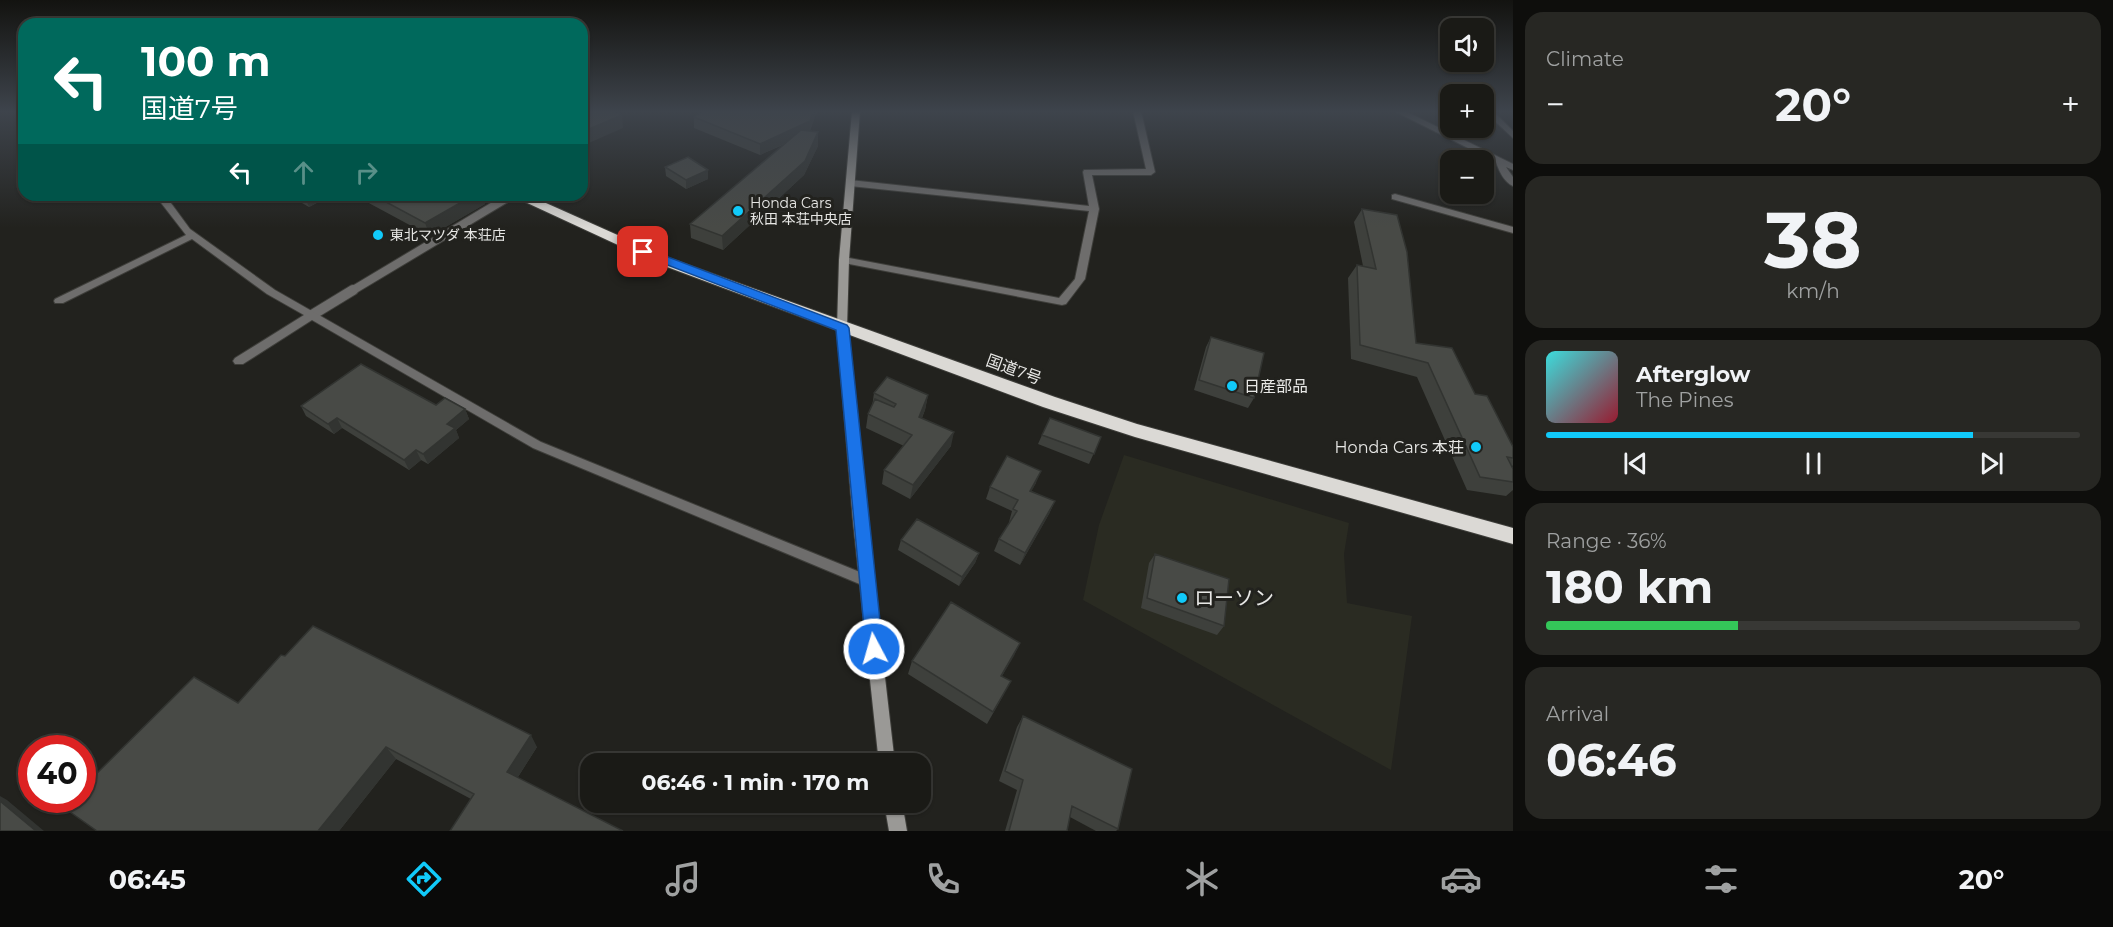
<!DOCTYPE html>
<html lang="en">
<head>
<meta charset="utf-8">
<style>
  :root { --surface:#1a1a16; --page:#272723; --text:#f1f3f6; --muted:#9fa1a1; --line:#383835; --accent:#11cafa }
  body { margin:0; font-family:Montserrat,"Noto Sans JP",sans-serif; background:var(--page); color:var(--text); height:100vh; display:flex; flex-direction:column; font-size:22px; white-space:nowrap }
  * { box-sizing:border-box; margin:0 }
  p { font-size:20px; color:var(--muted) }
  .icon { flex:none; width:33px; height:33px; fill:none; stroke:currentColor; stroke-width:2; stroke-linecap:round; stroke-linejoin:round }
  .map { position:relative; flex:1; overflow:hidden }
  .details { display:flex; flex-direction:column; gap:12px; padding:12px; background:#0e0e0c; width:600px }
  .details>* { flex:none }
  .banner { position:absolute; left:18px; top:18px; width:570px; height:183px; border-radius:18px; box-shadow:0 2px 4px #0004,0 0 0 2px var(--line); background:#00695c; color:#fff; overflow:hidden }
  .fabs { position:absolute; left:1440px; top:18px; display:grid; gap:12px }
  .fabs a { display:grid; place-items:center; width:54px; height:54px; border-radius:12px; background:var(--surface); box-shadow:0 2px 4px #0004,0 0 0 2px var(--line); font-size:30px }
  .speed { position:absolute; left:18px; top:735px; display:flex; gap:12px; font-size:30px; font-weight:700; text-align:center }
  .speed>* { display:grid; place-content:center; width:78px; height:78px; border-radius:50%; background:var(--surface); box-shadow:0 2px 4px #0004,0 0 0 2px var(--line); line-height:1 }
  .speed .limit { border:9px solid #d22; background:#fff; color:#111 }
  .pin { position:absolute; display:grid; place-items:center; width:51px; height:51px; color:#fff; margin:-26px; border-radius:12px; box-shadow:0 3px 9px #0006 }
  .me { position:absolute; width:66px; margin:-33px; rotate:354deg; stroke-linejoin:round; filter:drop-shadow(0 0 4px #0008) }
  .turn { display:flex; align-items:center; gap:21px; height:126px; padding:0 24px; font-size:27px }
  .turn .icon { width:78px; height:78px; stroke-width:2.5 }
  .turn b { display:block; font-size:42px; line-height:51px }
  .lanes { display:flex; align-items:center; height:57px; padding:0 24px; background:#0003; justify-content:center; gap:30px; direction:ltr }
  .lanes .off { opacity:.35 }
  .big { font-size:45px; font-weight:700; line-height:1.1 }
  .details .card { flex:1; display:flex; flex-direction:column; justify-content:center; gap:9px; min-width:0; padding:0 21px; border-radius:18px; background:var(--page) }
  .details .dial { align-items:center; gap:0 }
  .dial b { font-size:78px; line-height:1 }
  .song { display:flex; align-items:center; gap:18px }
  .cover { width:72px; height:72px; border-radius:9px; background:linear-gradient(135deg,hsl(180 70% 55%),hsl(350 70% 35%)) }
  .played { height:6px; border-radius:3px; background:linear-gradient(90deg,var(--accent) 80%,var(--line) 80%) }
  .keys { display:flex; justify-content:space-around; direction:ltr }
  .heat { display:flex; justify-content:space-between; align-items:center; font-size:33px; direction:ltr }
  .charge { height:9px; border-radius:4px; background:linear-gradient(90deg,#34c759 36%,var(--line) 0) }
  .trip { position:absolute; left:580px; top:753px; width:351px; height:60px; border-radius:18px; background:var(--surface); box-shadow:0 2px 4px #0004,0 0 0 2px var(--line); font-weight:700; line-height:60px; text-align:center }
  .menu { display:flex; height:96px; justify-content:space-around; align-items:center; background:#0a0a09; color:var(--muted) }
  .menu .icon { width:42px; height:42px }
  .menu .on { color:var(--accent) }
  .menu b { font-size:27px; color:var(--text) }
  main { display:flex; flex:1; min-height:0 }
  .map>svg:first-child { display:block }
  .built { fill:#2a2b22 }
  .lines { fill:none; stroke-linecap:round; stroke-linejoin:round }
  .lane-far1-casing { stroke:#3e3e3a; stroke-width:10 }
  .lane-casing { stroke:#3e3e3a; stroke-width:12 }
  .street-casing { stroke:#3e3e3a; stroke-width:2 }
  .secondary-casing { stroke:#3e3e3a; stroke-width:2 }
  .highway-casing { stroke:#3e3e3a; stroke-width:2 }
  .lane-far1 { stroke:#6e6d6c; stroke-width:8 }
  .lane { stroke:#6e6d6c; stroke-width:10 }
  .street { fill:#6e6d6c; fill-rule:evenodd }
  .secondary { fill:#9a9996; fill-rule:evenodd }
  .highway { fill:#dbd9d5; fill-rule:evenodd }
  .wall { fill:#3e403c }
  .shaded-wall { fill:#323431 }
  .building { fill:#484a46; stroke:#323431; stroke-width:1.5 }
  .route { fill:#1a73e8; stroke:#114b97; stroke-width:1.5 }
  .poi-dot { fill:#11cafa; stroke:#22221e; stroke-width:2 }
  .labels { text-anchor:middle; stroke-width:6; stroke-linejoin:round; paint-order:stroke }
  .far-poi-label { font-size:14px; fill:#e7e7e5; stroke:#22221e; text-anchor:start }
  .street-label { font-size:16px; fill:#e7e7e5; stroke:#22221e }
  .poi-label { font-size:16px; fill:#e7e7e5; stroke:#22221e; text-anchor:start }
  .near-poi-label { font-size:20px; fill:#e7e7e5; stroke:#22221e; text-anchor:start }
</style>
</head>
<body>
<main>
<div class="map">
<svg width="1513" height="831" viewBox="0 0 1513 831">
  <rect width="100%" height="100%" fill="#22221e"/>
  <path class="built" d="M 1124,455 L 1349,523 L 1344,554 L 1347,603 L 1412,616 L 1391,770 L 1083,600 L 1099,525 Z"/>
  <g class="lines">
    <g class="lane-far1-casing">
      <path id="lane-far1" d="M 350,292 L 512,195"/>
    </g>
    <g class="lane-casing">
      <path id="lane" d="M 312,315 L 353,290"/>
    </g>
    <g class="street-casing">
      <path id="street" d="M 1133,111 L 1141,111 L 1155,172 L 1151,175 L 1092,175 L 1099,209 L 1085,279 L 1066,304 L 1062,305 L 844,263 L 839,260 L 844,257 L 1059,298 L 1075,279 L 1089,211 L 850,186 L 846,183 L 850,180 L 1089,206 L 1083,172 L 1084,170 L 1146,169 Z
        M 1394,111 L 1405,111 L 1513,164 L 1513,170 L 1506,167 L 1513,177 L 1513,186 C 1504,182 1499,171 1496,162 Z
        M 1484,111 L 1493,111 L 1513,131 L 1513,138 Z
        M 1395,194 L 1513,227 L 1513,233 L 1392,199 L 1392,195 Z
        M 155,195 L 165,195 L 190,229 L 275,290 L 541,442 L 872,577 L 874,581 L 872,585 L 867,587 L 862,585 L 533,448 L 312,320 L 243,364 L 235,364 L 233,361 L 235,358 L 304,315 L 267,294 L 192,239 L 63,303 L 55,303 L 54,301 L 55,299 L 186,235 Z"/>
    </g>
    <g class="secondary-casing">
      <path id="secondary" d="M 852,111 L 860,111 L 849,260 L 847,328 L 867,521 L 895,764 L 879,764 L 853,521 L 837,328 L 839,260 Z
        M 884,802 L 902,802 L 907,831 L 889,831 Z"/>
    </g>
    <g class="highway-casing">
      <path id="highway" d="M 510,195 L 528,195 L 669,258 L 1055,397 L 1137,424 L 1513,528 L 1513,544 L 1135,437 L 1043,407 L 659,264 Z"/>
    </g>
    <use href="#lane-far1" class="lane-far1"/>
    <use href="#lane" class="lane"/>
    <use href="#street" class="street"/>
    <use href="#secondary" class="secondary"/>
    <use href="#highway" class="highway"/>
  </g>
  <path class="wall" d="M 703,111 L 817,111 L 810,131 L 818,146 L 804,175 L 723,250 L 691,238 L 690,224 L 785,144 L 760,155 L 694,128 L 694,117 Z
    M 665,167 L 708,179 L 686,189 L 666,176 Z
    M 288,195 L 332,195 L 309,207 Z
    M 354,195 L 483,195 L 485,204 L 430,236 Z
    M 1362,209 L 1416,343 L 1475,394 L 1513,447 L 1513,465 L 1512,467 L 1513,469 L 1513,490 L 1506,496 L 1467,490 L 1417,377 L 1351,359 L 1348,278 L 1357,265 L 1363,266 L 1354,222 Z
    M 1211,337 L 1254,398 L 1248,408 L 1194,390 L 1206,347 Z
    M 874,393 L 928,395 L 925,410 L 922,418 L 951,446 L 910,499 L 882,484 L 884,470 L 904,446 L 866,428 L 868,414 L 872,407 Z
    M 436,405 L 465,409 L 469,419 L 456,430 L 459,438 L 428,464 L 421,460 L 409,470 L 342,428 L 334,434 L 306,416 L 301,406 Z
    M 1042,435 L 1101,437 L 1089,464 L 1038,444 Z
    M 1036,483 L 1031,491 L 1055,501 L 1049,514 L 1020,565 L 994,551 L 999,539 L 1010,522 L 1009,522 L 1012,511 L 986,499 L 990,487 Z
    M 901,540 L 979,553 L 975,563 L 959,586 L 898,550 Z
    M 1155,554 L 1224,626 L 1217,635 L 1141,608 L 1149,563 Z
    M 1020,643 L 1002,676 L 1004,694 L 987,724 L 908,674 L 912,661 Z
    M 285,656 L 537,747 L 518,777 L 471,799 L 396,759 L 339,831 L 97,831 L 238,703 Z
    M 1023,716 L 1118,829 L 1116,831 L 1096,831 L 1070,817 L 1067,831 L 1005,831 L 1017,790 L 999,781 L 1017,727 Z"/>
  <path class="shaded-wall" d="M 813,111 L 817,111 L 809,132 L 760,155 L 760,144 Z
    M 622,115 L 623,128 L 582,146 L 582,132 Z
    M 818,132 L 818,146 L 804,175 L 723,250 L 722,236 Z
    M 708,170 L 708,179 L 686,189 L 686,180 Z
    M 304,195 L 332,195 L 309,207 Z
    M 474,195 L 483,195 L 485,204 L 430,236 L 425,223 Z
    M 928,395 L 925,410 L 916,431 L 919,417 Z
    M 465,409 L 469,419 L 456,430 L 459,438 L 428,464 L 423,454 L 447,424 Z
    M 337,418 L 342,428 L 334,434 L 328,424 Z
    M 954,432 L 951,446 L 910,499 L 913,485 Z
    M 416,450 L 421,460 L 409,470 L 404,460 Z
    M 1041,471 L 1036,483 L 1025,503 L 1030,491 Z
    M 1055,501 L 1049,514 L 1020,565 L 1025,553 Z
    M 979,553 L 975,563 L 959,586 L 962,577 Z
    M 1020,643 L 1014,656 L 995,688 L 1001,676 Z
    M 531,735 L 537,747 L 514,783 L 507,772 Z
    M 386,747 L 396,759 L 339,831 L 318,831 Z
    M 0,796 L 7,800 L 44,831 L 36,831 L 0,801 Z"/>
  <path class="building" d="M 582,111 L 615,111 L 622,115 L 582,132 Z
    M 703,111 L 813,111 L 810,121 L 760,144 L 694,117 Z
    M 801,130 L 818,132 L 805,161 L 722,236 L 690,224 Z
    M 688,157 L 708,170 L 686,180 L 665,167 Z
    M 373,195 L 474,195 L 425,223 Z
    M 1362,209 L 1397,215 L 1407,252 L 1416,343 L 1452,348 L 1475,394 L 1487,396 L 1513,447 L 1513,458 L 1507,457 L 1513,469 L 1513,482 L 1480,477 L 1428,363 L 1360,345 L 1357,265 L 1376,269 Z
    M 1211,337 L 1264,353 L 1254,398 L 1199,380 Z
    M 361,364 L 436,405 L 445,398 L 465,409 L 447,424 L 455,428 L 423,454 L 416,450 L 404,460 L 337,418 L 328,424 L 301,406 Z
    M 887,377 L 928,395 L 919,417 L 954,432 L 913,485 L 884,470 L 912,435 L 868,414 L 875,399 L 894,407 L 896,404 L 874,393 Z
    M 1050,418 L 1101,437 L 1094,454 L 1042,435 Z
    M 1007,456 L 1041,471 L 1030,491 L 1055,501 L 1025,553 L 999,539 L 1017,511 L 1013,509 L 1018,500 L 990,487 Z
    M 917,519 L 979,553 L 962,577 L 901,540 Z
    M 1155,554 L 1229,579 L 1224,626 L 1147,598 Z
    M 951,602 L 1020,643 L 1001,676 L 1011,681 L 993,712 L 912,661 Z
    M 313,626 L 531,735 L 507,772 L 623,831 L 450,831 L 474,794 L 386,747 L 318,831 L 97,831 L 63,807 L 70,800 L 82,800 L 82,788 L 194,677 L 238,703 L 281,655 L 285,656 Z
    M 1023,716 L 1132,769 L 1118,829 L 1072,806 L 1067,831 L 1009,831 L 1023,780 L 1005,771 Z
    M 0,801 L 36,831 L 0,831 Z"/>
  <linearGradient id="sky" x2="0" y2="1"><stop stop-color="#131310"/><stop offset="0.49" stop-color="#3e444c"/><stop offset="1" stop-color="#3e444c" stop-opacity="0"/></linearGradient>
  <rect width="1513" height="228" fill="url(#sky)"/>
  <path class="route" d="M 639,249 L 647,249 L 847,325 L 849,328 L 883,649 L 880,655 L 874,657 L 868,655 L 866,649 L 836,330 L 639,254 Z"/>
  <g class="poi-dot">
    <circle cx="738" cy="211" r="6"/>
    <circle cx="378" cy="235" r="6"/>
    <circle cx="1232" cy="386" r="6"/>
    <circle cx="1476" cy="447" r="6"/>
    <circle cx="1182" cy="598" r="6"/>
  </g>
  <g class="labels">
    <g class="far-poi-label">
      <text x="750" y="208">Honda Cars<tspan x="750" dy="16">秋田 本荘中央店</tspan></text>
      <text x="390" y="240">東北マツダ 本荘店</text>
    </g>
    <g class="street-label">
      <text transform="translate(1014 369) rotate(20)" y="6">国道7号</text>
    </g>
    <g class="poi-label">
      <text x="1244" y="392">日産部品</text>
      <text x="1464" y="453" text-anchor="end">Honda Cars 本荘</text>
    </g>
    <g class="near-poi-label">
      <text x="1194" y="605">ローソン</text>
    </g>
  </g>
</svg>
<div class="fabs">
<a><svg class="icon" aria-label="sound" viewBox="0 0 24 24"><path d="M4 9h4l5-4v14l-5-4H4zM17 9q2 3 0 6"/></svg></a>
<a>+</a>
<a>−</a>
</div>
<div class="speed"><div class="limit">40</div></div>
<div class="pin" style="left:643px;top:252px;background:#d93025"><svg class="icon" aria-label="arrive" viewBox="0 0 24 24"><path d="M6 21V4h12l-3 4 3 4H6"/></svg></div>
<svg class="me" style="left:874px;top:649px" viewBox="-20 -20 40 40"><circle r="17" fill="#1a73e8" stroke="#fff" stroke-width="3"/><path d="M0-11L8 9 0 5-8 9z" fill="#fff"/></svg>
<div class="trip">06:46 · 1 min · 170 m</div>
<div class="banner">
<div class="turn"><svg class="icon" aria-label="left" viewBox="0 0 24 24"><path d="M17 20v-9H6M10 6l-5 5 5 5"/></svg><div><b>100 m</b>国道7号</div></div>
<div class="lanes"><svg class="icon" aria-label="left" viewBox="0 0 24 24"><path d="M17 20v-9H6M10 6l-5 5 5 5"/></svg><svg class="icon off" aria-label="ahead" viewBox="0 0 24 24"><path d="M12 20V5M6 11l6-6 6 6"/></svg><svg class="icon off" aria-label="right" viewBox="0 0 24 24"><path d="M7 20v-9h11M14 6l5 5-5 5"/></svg></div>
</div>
</div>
<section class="details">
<div class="card"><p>Climate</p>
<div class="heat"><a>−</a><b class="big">20°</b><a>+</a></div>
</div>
<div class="card dial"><b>38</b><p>km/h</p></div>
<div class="card">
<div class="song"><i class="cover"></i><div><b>Afterglow</b><p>The Pines</p></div></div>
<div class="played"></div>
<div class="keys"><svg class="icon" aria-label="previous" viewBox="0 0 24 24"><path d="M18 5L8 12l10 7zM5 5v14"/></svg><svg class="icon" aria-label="pause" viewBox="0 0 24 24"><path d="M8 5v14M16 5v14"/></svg><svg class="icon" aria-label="next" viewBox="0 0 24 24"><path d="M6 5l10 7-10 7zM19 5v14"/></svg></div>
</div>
<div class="card"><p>Range · 36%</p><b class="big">180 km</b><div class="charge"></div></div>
<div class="card"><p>Arrival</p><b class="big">06:46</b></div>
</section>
</main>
<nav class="menu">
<b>06:45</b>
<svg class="icon on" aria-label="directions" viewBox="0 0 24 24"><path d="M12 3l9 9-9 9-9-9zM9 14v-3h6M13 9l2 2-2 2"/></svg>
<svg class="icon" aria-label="music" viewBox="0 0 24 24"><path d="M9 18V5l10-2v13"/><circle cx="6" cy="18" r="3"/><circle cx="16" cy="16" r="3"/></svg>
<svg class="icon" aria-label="phone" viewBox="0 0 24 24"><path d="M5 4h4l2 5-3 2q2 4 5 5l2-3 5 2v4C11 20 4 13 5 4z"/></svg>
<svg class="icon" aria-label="climate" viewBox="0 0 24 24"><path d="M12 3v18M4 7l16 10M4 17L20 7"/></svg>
<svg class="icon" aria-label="car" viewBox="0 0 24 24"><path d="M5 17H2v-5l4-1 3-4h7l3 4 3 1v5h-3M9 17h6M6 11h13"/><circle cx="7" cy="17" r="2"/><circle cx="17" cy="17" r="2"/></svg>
<svg class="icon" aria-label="filters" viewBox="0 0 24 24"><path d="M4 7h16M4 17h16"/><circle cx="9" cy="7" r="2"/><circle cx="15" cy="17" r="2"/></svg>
<b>20°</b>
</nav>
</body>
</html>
